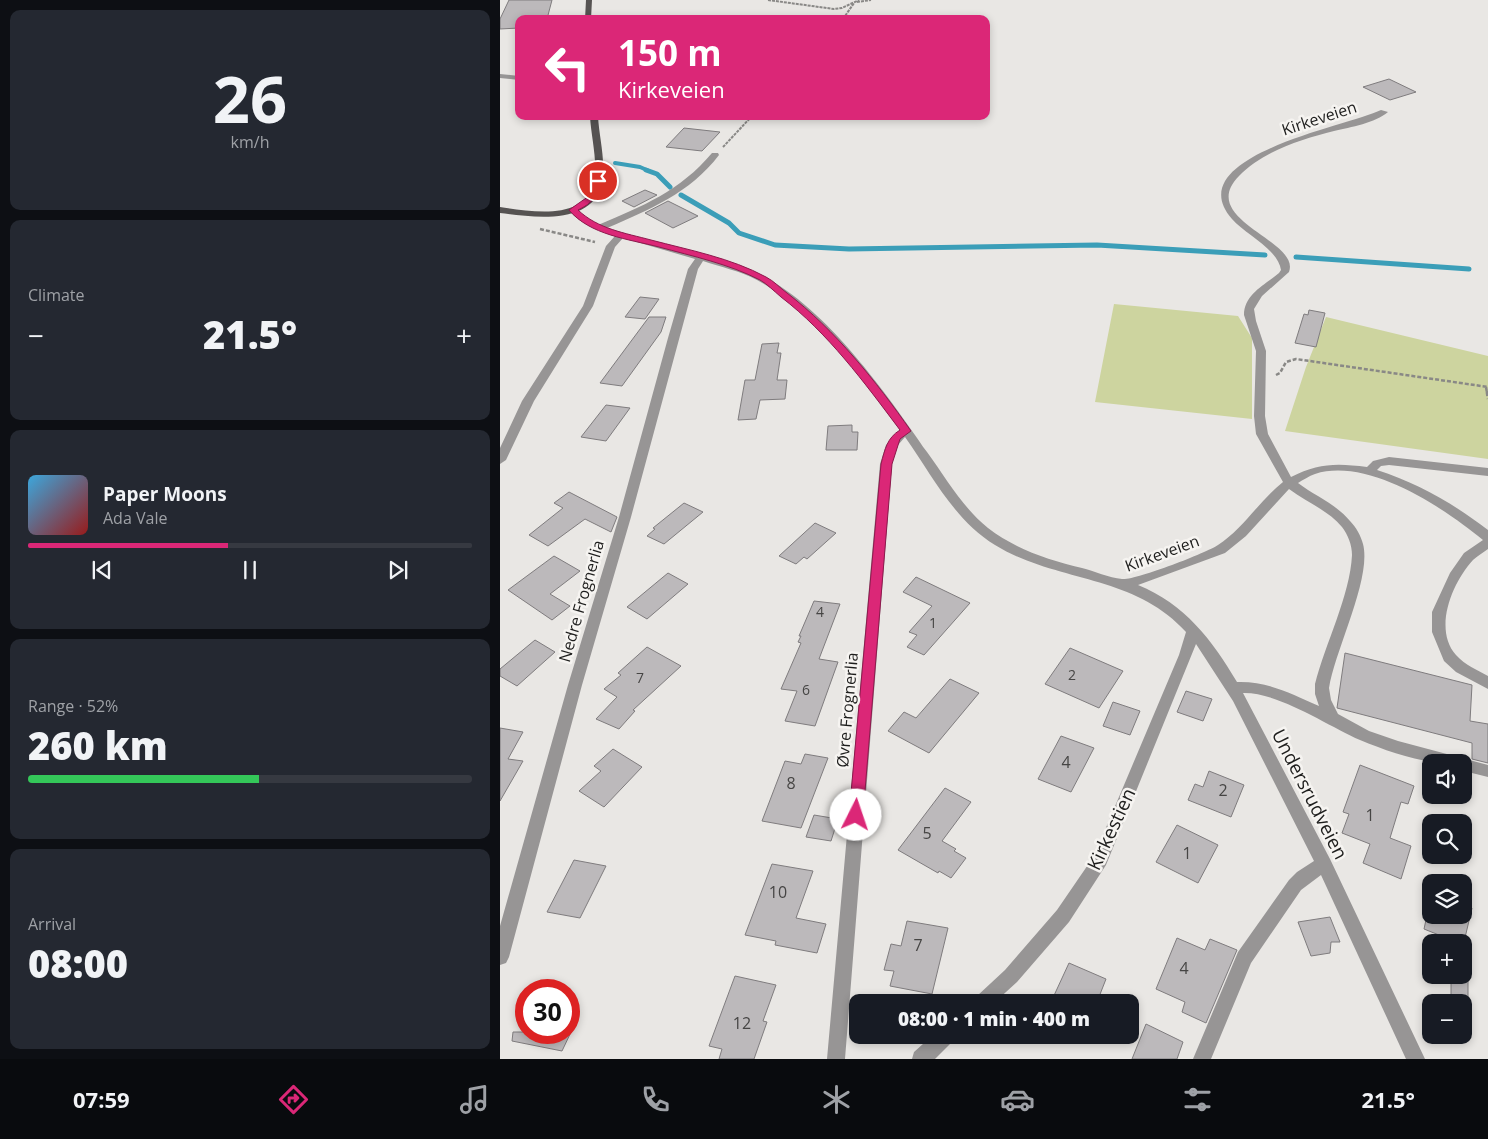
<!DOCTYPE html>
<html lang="en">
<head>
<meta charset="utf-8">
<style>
  :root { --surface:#171b24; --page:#242831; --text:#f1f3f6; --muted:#9ea1a6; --line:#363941; --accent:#db2777 }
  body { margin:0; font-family:"Open Sans",sans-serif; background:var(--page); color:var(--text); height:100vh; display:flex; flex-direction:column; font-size:19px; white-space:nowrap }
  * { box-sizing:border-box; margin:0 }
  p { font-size:16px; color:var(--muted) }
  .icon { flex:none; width:28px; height:28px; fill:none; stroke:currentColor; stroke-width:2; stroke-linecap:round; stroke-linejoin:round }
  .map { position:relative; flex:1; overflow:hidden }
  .panel { display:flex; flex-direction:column; gap:10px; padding:10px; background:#0d0f14; width:500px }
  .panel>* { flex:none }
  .guide { position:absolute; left:15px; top:15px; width:475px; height:105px; border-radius:10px; box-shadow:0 2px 8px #0003; background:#db2777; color:#fff; overflow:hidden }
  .fabs { position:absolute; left:922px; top:754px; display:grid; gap:10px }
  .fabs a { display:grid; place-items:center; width:50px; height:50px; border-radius:10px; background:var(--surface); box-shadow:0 2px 8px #0003; font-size:25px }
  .speed { position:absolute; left:15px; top:979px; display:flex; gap:10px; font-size:25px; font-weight:700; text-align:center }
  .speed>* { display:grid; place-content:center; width:65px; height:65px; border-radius:50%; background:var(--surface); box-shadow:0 2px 8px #0003; line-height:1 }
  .speed .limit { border:8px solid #d22; background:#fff; color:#111 }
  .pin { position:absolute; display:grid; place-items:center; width:42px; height:42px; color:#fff; margin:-21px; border:2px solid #fff; border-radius:50%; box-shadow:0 1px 5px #0007 }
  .me { position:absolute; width:55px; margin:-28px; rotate:4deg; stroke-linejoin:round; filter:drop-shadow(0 0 4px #0008) }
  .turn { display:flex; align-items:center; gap:18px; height:105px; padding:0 20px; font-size:22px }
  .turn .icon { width:65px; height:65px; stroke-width:2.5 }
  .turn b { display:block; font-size:35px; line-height:42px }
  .big { font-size:38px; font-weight:800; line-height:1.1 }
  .panel .tile { flex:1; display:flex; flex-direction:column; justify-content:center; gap:8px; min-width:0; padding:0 18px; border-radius:10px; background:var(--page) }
  .panel .dial { align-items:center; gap:0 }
  .dial b { font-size:65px; line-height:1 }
  .song { display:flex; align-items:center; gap:15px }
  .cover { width:60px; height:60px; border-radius:8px; background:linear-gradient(135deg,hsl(200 70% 55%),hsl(0 70% 35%)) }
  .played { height:5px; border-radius:2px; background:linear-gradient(90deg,var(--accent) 45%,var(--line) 45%) }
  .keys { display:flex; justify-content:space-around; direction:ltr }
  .heat { display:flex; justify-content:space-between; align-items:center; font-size:28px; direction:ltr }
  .charge { height:8px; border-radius:4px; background:linear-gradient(90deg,#34c759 52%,var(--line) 0) }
  .trip { position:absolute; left:349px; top:994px; width:290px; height:50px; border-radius:10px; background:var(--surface); box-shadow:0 2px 8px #0003; font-weight:800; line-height:50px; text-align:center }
  .tab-bar { display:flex; height:80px; justify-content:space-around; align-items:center; background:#090b0e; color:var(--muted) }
  .tab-bar .icon { width:35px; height:35px }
  .tab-bar .on { color:var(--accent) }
  .tab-bar b { font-size:22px; color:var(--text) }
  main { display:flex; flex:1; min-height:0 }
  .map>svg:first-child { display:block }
  .green { fill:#cdd49f }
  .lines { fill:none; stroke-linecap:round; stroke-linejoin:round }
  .stream-far1 { stroke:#3b9eb8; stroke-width:4 }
  .stream { stroke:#3b9eb8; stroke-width:5 }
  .building { fill:#bcb9bb; stroke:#7f7c7e }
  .path-far2 { stroke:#898886; stroke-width:2; stroke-dasharray:3 1; stroke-linecap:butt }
  .path-far1 { stroke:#898886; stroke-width:2.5; stroke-dasharray:4 2; stroke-linecap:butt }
  .path { stroke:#898886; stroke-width:3; stroke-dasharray:5 2.5; stroke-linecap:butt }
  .minor { fill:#979595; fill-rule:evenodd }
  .major { fill:#565352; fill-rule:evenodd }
  .route { fill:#db2777; stroke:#8e194d }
  .labels { text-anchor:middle; stroke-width:5; stroke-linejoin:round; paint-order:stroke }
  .number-label { font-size:14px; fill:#464544 }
  .street-label { font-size:16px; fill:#1e1e1d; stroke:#f6f4f1 }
  .near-number-label { font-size:16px; fill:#464544 }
  .near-street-label { font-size:19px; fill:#1e1e1d; stroke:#f6f4f1 }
</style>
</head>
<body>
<main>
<section class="panel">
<div class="tile dial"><b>26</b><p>km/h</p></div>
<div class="tile"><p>Climate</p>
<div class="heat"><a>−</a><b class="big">21.5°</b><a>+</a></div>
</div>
<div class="tile">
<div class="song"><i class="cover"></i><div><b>Paper Moons</b><p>Ada Vale</p></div></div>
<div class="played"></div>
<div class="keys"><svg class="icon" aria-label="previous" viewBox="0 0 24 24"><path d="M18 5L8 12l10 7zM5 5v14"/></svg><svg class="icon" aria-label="pause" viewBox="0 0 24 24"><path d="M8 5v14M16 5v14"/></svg><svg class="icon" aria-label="next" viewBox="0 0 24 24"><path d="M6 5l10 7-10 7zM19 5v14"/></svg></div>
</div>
<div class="tile"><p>Range · 52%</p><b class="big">260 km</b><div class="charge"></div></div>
<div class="tile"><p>Arrival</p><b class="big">08:00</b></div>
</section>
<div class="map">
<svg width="988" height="1059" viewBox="0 0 988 1059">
  <rect width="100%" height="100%" fill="#e9e7e4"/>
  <path class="green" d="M 614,304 L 738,316 L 752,338 L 752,419 L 595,402 Z
    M 826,317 L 988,356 L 988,459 L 785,431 L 806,367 Z"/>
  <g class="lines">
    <path class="stream-far1" d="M 115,163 L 140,167 L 149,171"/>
    <path class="stream" d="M 146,170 L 157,174 L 170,187
      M 181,195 L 229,223 L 239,233 L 275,245 L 349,249 L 597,245 L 765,255
      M 796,257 L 969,269"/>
  </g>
  <path class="building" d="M 9,0 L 52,0 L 47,19 L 19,19 L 19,28 L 0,29 L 0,19 Z
    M 889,79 L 916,92 L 890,100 L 863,87 Z
    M 184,128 L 220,132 L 202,151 L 166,147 Z
    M 145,190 L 157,195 L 134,207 L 122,201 Z
    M 168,201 L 198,216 L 173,228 L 145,213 Z
    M 140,297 L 159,299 L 145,319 L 125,317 Z
    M 809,310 L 825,313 L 816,347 L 795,343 L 804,314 L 808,315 Z
    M 149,317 L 166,317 L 161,332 L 122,386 L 100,383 Z
    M 279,343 L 277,353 L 281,353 L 277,380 L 287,380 L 285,399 L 260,400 L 256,419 L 238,420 L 245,380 L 255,380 L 262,344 Z
    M 106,405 L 130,408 L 106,441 L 81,437 Z
    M 352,425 L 352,432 L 358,432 L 357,450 L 326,450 L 328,426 Z
    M 69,492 L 117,517 L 111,532 L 85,519 L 48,546 L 29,535 L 63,508 L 54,503 Z
    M 184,503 L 203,512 L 164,544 L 147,536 L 155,529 L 153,528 Z
    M 315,523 L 336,533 L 307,559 L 304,557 L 296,564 L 279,556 Z
    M 54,556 L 80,571 L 50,594 L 70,606 L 52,620 L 8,590 Z
    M 168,573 L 188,584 L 147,619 L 127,607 Z
    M 416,577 L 470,603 L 424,655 L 407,647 L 417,635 L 409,632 L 432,606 L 403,592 Z
    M 314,601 L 340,604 L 319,659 L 338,662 L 315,726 L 285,721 L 297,691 L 281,689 L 301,643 L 298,642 L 301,636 L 299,636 Z
    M 35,640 L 55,652 L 17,686 L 0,676 L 0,669 Z
    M 147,647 L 181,666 L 133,710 L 135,711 L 119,729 L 96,719 L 117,697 L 104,689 L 121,675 L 118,673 Z
    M 570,648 L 623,671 L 599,708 L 545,684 Z
    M 845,653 L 972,685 L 970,721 L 988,724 L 988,763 L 972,759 L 972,743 L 837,708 Z
    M 450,679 L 479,693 L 429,753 L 388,731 L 404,712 L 416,718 Z
    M 686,691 L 712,699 L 703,721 L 677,712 Z
    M 613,702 L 640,711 L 630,735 L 603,726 Z
    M 0,728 L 23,732 L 8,759 L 23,761 L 0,801 Z
    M 561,736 L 594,748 L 571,792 L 538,779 Z
    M 113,749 L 142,767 L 104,807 L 79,791 L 101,771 L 94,766 Z
    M 305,754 L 328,758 L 301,828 L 262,821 L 285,761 L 301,764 Z
    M 860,765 L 914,786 L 908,804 L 901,802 L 890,838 L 911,846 L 901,879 L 863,863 L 870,844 L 842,833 L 849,814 L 843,812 Z
    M 709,771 L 744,785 L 731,817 L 688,800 L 695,784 L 703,787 Z
    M 445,788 L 471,802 L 442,841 L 456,849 L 454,851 L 466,858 L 451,878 L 439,871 L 438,873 L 398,850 Z
    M 314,815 L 338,819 L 331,841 L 306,837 Z
    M 677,825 L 718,845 L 698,883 L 656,862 Z
    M 74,860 L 106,866 L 80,918 L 47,912 Z
    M 272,864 L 313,871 L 296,918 L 326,924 L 317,953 L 275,945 L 276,941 L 245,935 Z
    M 931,897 L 931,915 L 964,915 L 964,905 L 972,908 L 964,942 L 943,942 L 944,937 L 924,929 Z
    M 830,917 L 840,942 L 831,942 L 830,953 L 811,956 L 798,922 Z
    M 407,921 L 448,928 L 432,994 L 390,986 L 394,971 L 384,970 L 391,944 L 401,946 Z
    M 677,938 L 705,950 L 710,939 L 737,950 L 706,1023 L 682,1012 L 685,1002 L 656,989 Z
    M 569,963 L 606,979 L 597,1002 L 551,1002 Z
    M 235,976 L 276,985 L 263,1021 L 267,1022 L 254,1059 L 219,1059 L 222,1049 L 209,1046 Z
    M 951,977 L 968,981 L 968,1002 L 951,1002 Z
    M 646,1024 L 683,1042 L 677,1059 L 632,1059 Z
    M 13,1032 L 71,1032 L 62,1051 L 12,1041 Z"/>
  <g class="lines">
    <path class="path-far2" d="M 268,0 L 334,9 L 342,8 L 359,0
      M 357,2 L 371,0
      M 343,19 L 354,3
      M 223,147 L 252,116"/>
    <path class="path-far1" d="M 40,229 L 95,242
      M 776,375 L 780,373 L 786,362 L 796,359 L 988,387
      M 986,387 L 987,393"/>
    <path class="path" d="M 987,391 L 988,399"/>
    <path class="minor" d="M 0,74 L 19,76 L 19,80 L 0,78 Z
      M 881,110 L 888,112 C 875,123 851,127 834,131 C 802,139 763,151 739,176 C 696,220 801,240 789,272 L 762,296 L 754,309 L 756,321 L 766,351 L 765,416 L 768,434 L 791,477 C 818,463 837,463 867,467 L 873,461 L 889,457 L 988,468 L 988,476 L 889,465 L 881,466 L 877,470 C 918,483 954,504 988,530 L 988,549 C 983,553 977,556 973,560 C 952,583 933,629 956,655 C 965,665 977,670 988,676 L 988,689 L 956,672 L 944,661 L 932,632 L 932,612 L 950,573 L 964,553 L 983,540 C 944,508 868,457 815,474 C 809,476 803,480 798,483 C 815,496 836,504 850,521 C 856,527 861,536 863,544 C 872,578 835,650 829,688 L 831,700 L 838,714 L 869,731 L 898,741 L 988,765 L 988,777 L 964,771 L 964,762 C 954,762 943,764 933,762 C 909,759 882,749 860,740 C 828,726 778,692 743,693 L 830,859 L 925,1059 L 906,1059 L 821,875 L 801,890 L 751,963 L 711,1059 L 693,1059 L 738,952 L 789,880 L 797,872 L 814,861 L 733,701 L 696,644 L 606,865 L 569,922 L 517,982 L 495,1002 L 474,1002 L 477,996 L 505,970 L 557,910 L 594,856 L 679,655 L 686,632 C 634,574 557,583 495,545 C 454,520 432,475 405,437 L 398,445 L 392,464 L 345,1059 L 327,1059 L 380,464 L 386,445 L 400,430 C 362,378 315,311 257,280 C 240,271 221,267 203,261 L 198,269 L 131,517 L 82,685 L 9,957 L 6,963 L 0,965 L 0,926 L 68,685 L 119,517 L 168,338 L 188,269 L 195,259 L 123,238 L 115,247 L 93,306 L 34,401 L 6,460 L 0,464 L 0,448 L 22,401 L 83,306 L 106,246 L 115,236 C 97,230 83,225 70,212 L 70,208 L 76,208 L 86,218 L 98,225 C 143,206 180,191 212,153 L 218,153 L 219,155 C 190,193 149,210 107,228 L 245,268 C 317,294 384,390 427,452 C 446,478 462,507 488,528 C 515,549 549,560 582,568 C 594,571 609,578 622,579 C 634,581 706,553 718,545 C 743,529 759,501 783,482 L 756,434 L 754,416 L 756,351 L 744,315 C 744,294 765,285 779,273 L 781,270 C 778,249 746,235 732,219 C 677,156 848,126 881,110 ZM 789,489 C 806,502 828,510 842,527 C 848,535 852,545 852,555 C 850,596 825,644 815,684 L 815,694 L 819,706 C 791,694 768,681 737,682 C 712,640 685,604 638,585 L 725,553 L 746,536 Z
      M 433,1035 L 456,1035 L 453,1041 L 435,1059 L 412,1059 L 414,1052 Z"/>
    <path class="major" d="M 86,0 L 92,0 L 91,19 L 85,19 Z
      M 90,116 L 98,116 C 99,137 106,161 102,181 C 95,227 32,217 0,213 L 0,207 C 29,211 86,222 94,182 C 98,161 91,137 90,116 Z"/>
  </g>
  <path class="route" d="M 95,179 L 102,181 C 97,196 93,203 78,210 C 98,229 125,233 151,240 C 189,250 231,258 266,277 C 274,281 280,288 287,293 C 335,330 376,381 411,431 L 400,439 L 392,464 L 363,815 L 361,820 L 356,821 L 351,820 L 349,815 L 381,464 C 385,449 387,438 400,430 C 364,382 328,333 281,297 C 274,291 267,284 260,280 C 229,264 192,256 159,247 C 128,239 90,235 69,210 L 89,196 Z"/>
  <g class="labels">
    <g class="number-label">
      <text x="320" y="617">4</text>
      <text x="433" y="628">1</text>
      <text x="572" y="680">2</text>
      <text x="140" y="683">7</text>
      <text x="306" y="695">6</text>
    </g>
    <g class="street-label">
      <text transform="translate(819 118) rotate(-18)" y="6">Kirkeveien</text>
      <text transform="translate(662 553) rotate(-20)" y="6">Kirkeveien</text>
      <text transform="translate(81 601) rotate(-74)" y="6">Nedre Frognerlia</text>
      <text transform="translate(347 710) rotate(-85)" y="6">Øvre Frognerlia</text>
    </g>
    <g class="near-number-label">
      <text x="566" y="768">4</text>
      <text x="291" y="789">8</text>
      <text x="723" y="796">2</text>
      <text x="870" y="821">1</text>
      <text x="427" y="839">5</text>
      <text x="687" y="859">1</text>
      <text x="278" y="898">10</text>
      <text x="418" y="951">7</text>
      <text x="684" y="974">4</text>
      <text x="242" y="1029">12</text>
    </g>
    <g class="near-street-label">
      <text transform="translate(810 794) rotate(63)" y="7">Undersrudveien</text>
      <text transform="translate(611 829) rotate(-65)" y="7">Kirkestien</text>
    </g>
  </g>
</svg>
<div class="fabs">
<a><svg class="icon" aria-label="sound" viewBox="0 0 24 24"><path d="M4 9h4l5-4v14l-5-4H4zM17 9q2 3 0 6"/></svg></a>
<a><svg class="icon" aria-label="search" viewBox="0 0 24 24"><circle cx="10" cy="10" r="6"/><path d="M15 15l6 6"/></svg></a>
<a><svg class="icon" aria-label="layers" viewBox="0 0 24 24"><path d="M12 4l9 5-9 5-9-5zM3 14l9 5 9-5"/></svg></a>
<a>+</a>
<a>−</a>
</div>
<div class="speed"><div class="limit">30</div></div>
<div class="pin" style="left:98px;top:181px;background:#d93025"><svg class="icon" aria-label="arrive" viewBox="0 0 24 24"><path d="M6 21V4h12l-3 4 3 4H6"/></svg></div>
<svg class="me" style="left:356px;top:815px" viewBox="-20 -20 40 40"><circle r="19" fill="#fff"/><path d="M0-13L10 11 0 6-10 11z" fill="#db2777"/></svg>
<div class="trip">08:00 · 1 min · 400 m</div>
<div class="guide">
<div class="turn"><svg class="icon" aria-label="left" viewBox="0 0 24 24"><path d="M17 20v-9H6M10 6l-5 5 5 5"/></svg><div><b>150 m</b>Kirkeveien</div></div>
</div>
</div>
</main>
<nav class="tab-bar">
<b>07:59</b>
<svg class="icon on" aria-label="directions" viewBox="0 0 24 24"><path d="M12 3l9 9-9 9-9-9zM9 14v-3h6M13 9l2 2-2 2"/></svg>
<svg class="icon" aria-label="music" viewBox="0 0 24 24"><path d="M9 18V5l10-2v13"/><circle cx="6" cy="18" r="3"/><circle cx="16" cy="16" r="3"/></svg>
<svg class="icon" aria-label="phone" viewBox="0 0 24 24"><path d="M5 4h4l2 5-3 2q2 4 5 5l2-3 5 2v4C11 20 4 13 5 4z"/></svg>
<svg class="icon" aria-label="climate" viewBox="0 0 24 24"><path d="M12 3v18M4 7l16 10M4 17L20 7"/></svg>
<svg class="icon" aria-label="car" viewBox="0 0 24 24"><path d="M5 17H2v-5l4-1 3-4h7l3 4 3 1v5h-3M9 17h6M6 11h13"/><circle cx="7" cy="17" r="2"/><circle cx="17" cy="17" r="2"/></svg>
<svg class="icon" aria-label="filters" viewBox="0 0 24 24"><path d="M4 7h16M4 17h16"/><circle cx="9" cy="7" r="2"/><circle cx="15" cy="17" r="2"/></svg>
<b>21.5°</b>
</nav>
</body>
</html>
